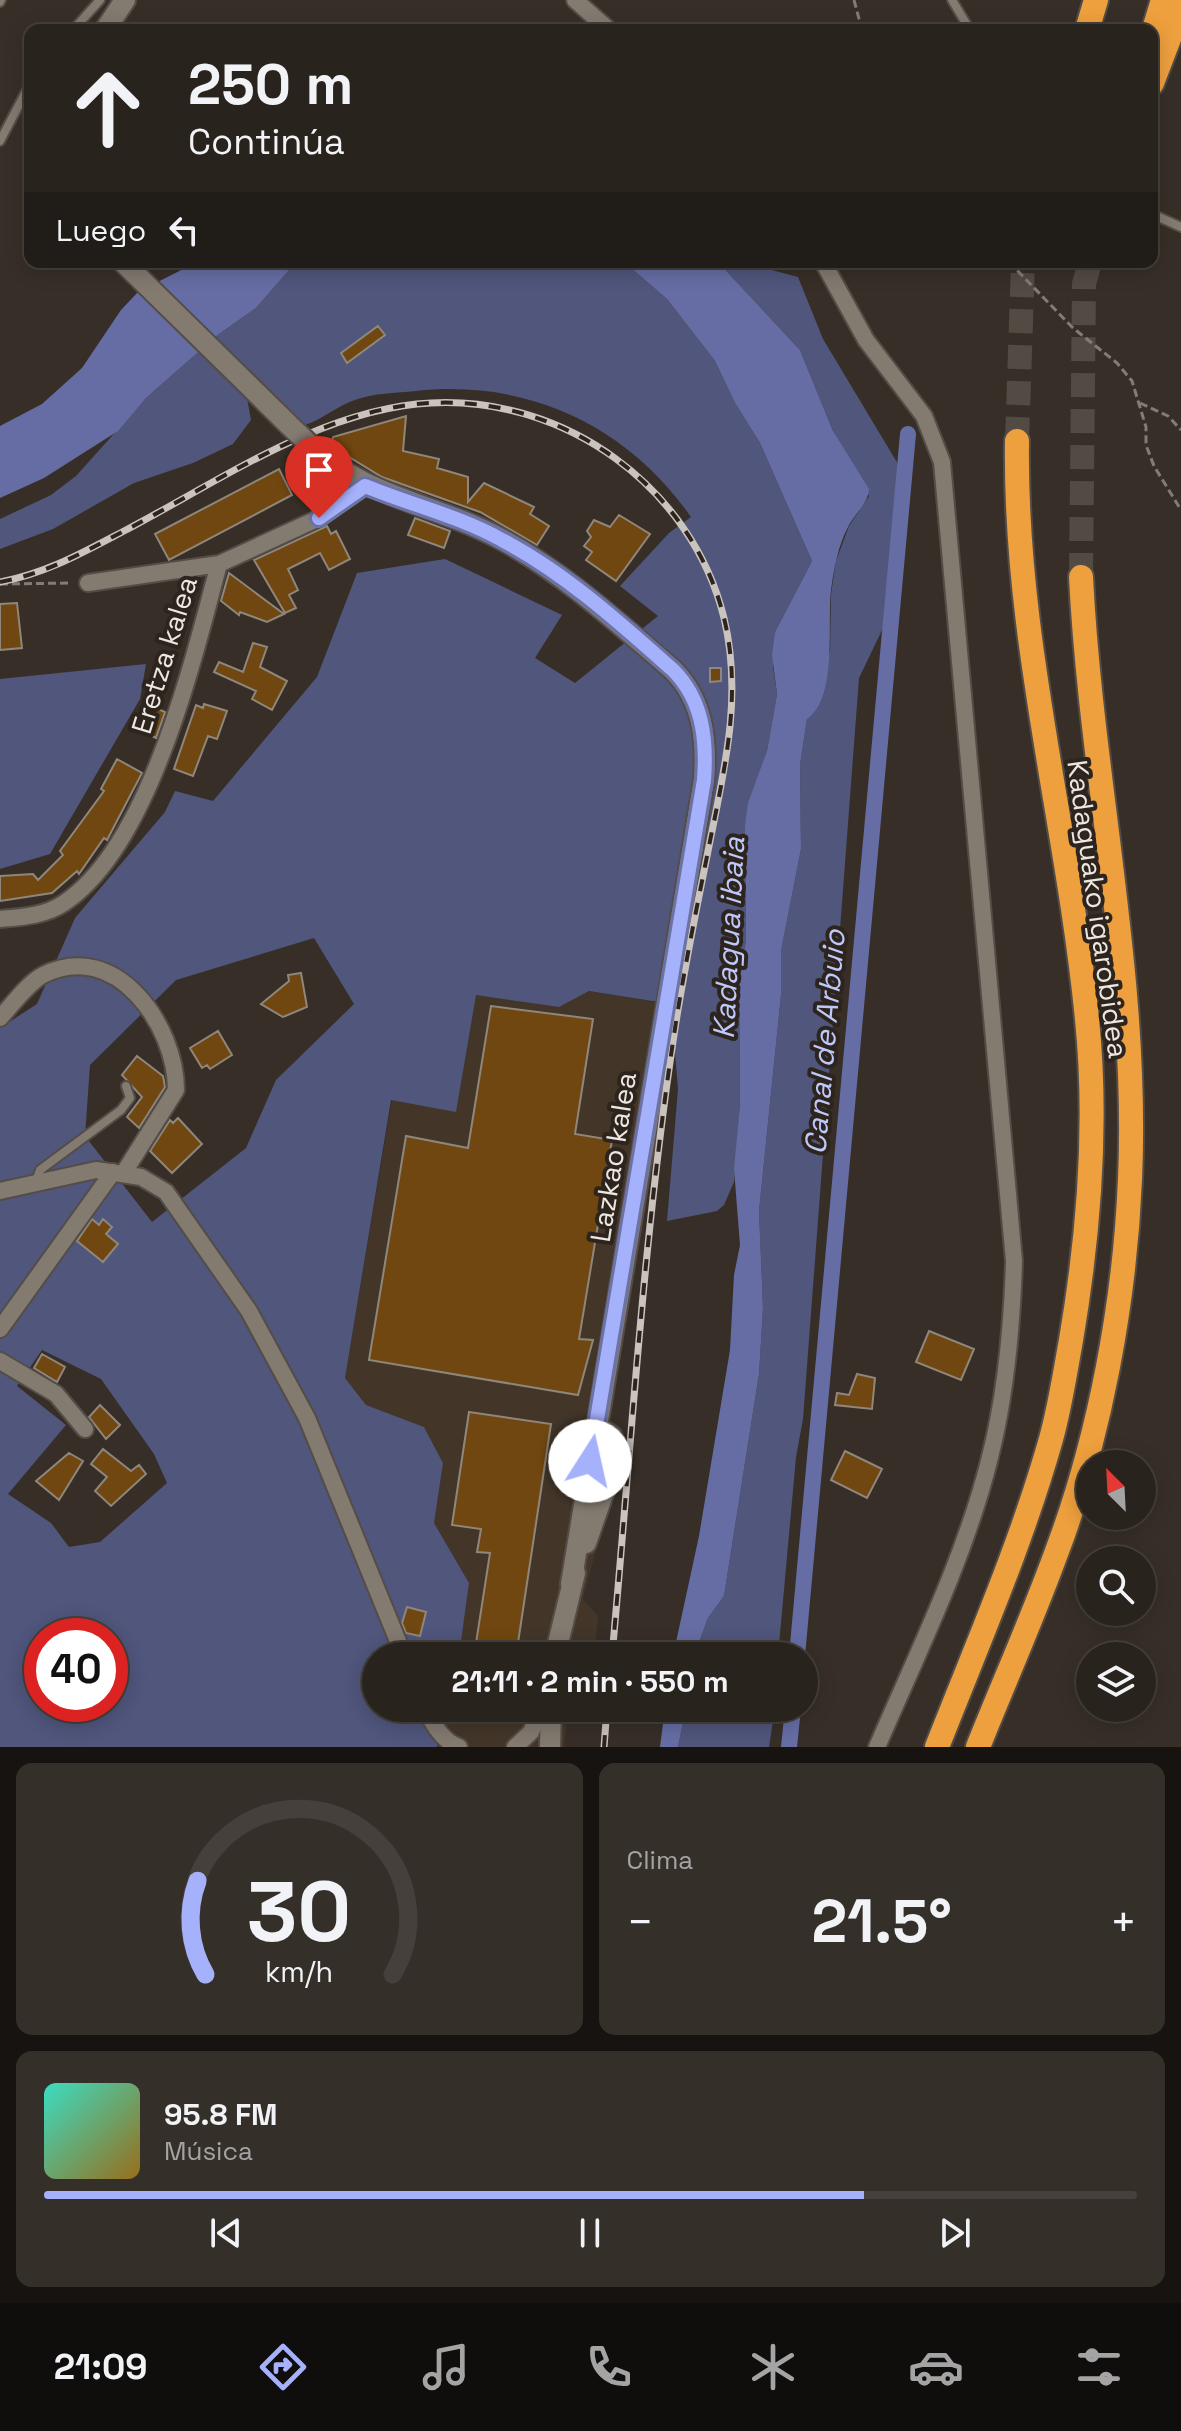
<!DOCTYPE html>
<html lang="es">
<head>
<meta charset="utf-8">
<style>
  :root { --surface:#29231d; --page:#352f2a; --text:#f1f3f6; --muted:#a5a4a4; --line:#45403b; --accent:#a6b1fc }
  body { margin:0; font-family:"Space Grotesk",sans-serif; background:var(--page); color:var(--text); height:100vh; display:flex; flex-direction:column; font-size:30px; white-space:nowrap }
  * { box-sizing:border-box; margin:0 }
  p { font-size:26px; color:var(--muted) }
  .icon { flex:none; width:44px; height:44px; fill:none; stroke:currentColor; stroke-width:2; stroke-linecap:round; stroke-linejoin:round }
  .map { position:relative; height:1747px; overflow:hidden }
  .panel { display:flex; flex-direction:column; gap:16px; padding:16px; background:#171310; flex:1 }
  .panel>* { flex:none }
  .top-card { position:absolute; left:24px; top:24px; width:1134px; height:244px; border-radius:16px; box-shadow:0 4px 20px #0003,0 0 0 2px var(--line); background:#29231d; color:var(--text); overflow:hidden }
  .needle { width:52px; rotate:336deg }
  .controls { position:absolute; left:1076px; top:1450px; display:grid; gap:16px }
  .controls a { display:grid; place-items:center; width:80px; height:80px; border-radius:50%; background:var(--surface); box-shadow:0 4px 20px #0003,0 0 0 2px var(--line); font-size:40px }
  .speed { position:absolute; left:24px; top:1618px; display:flex; gap:16px; font-size:40px; font-weight:700; text-align:center }
  .speed>* { display:grid; place-content:center; width:104px; height:104px; border-radius:50%; background:var(--surface); box-shadow:0 4px 20px #0003,0 0 0 2px var(--line); line-height:1 }
  .speed .limit { border:12px solid #d22; background:#fff; color:#111 }
  .pin { position:absolute; display:grid; place-items:center; width:68px; height:68px; color:#fff; margin:-82px -34px; border-radius:50% 50% 50% 0; rotate:-45deg; box-shadow:0 0 8px #0007 }
  .pin .icon { rotate:45deg }
  .me { position:absolute; width:88px; margin:-44px; rotate:10deg; stroke-linejoin:round; filter:drop-shadow(0 0 6px #0008) }
  .turn { display:flex; align-items:center; gap:28px; height:168px; padding:0 32px; font-size:36px }
  .turn .icon { width:104px; height:104px; stroke-width:2.5 }
  .turn b { display:block; font-size:56px; line-height:68px }
  .then { display:flex; align-items:center; height:76px; padding:0 32px; background:#0003; gap:16px; font-size:30px }
  .big { font-size:60px; font-weight:800; line-height:1.1 }
  .panel .widget { flex:1; display:flex; flex-direction:column; justify-content:center; gap:12px; min-width:0; padding:0 28px; border-radius:16px; background:var(--page) }
  .panel .dial { align-items:center; gap:0 }
  .dial svg { height:208px; overflow:visible; fill:none; stroke:var(--line); stroke-width:7; stroke-linecap:round; text-anchor:middle }
  .dial text { fill:var(--text); stroke:none }
  .song { display:flex; align-items:center; gap:24px }
  .cover { width:96px; height:96px; border-radius:12px; background:linear-gradient(135deg,hsl(170 70% 55%),hsl(40 70% 35%)) }
  .played { height:8px; border-radius:4px; background:linear-gradient(90deg,var(--accent) 75%,var(--line) 75%) }
  .keys { display:flex; justify-content:space-around; direction:ltr }
  .heat { display:flex; justify-content:space-between; align-items:center; font-size:44px; direction:ltr }
  .panel .tiles { flex:1; display:grid; gap:16px; grid-template-columns:1fr 1fr }
  .widget:last-child { grid-column:span 2 }
  .trip { position:absolute; left:362px; top:1642px; width:456px; height:80px; border-radius:40px; background:var(--surface); box-shadow:0 4px 20px #0003,0 0 0 2px var(--line); font-weight:800; line-height:80px; text-align:center }
  .tab-bar { display:flex; height:128px; justify-content:space-around; align-items:center; background:#100e0c; color:var(--muted) }
  .tab-bar .icon { width:56px; height:56px }
  .tab-bar .active { color:var(--accent) }
  .tab-bar b { font-size:36px; color:var(--text) }
  .map>svg:first-child { display:block }
  .built { fill:#433629 }
  .green { fill:#50567c; fill-rule:evenodd }
  .water { fill:#656da4 }
  .lines { fill:none; stroke-linecap:round; stroke-linejoin:round }
  .canal { stroke:#656da4; stroke-width:16 }
  .building { fill:#704710; stroke:#8f867c; stroke-width:2 }
  .motorway-tunnel { stroke:#524b43; stroke-width:24; stroke-dasharray:24 12; stroke-linecap:butt }
  .service-casing { stroke:#544d47; stroke-width:12 }
  .minor-casing { stroke:#544d47; stroke-width:20 }
  .tertiary-casing { stroke:#544d47; stroke-width:24 }
  .motorway-casing { stroke:#544d47; stroke-width:28 }
  .path { stroke:#837c75; stroke-width:3; stroke-dasharray:8 4; stroke-linecap:butt }
  .service { stroke:#837a70; stroke-width:8 }
  .minor { stroke:#837a70; stroke-width:16 }
  .tertiary { stroke:#837a70; stroke-width:20 }
  .motorway { stroke:#efa03e; stroke-width:24 }
  .rail-casing { stroke:#cac3be; stroke-width:7 }
  .rail { stroke:#2d251d; stroke-width:4; stroke-dasharray:12; stroke-linecap:butt }
  .tertiary-bridge-casing { stroke:#544d47; stroke-width:24; stroke-linecap:butt }
  .tertiary-bridge { stroke:#837a70; stroke-width:20 }
  .route-casing { stroke:#6c73a4; stroke-width:20 }
  .route { stroke:#a6b1fc; stroke-width:14 }
  .labels { text-anchor:middle; stroke-width:8; stroke-linejoin:round; paint-order:stroke }
  .street-label { font-size:28px; fill:#ede7e2; stroke:#2d251d }
  .water-label { font-size:30px; font-style:italic; fill:#bfc8fa; stroke:#2d251d }
</style>
</head>
<body>
<div class="map">
<svg width="1181" height="1747" viewBox="0 0 1181 1747">
  <rect width="100%" height="100%" fill="#372f27"/>
  <path class="built" d="M 589,991 L 672,1005 L 605,1426 L 620,1460 L 583,1599 L 598,1616 L 594,1656 L 459,1656 L 469,1583 L 434,1523 L 443,1463 L 424,1427 L 366,1405 L 345,1378 L 392,1100 L 456,1111 L 475,995 L 559,1007 Z
    M 451,1708 L 569,1708 L 564,1747 L 437,1747 Z"/>
  <path class="green" d="M 296,262 L 624,262 L 667,299 L 715,361 L 735,403 L 760,443 L 812,561 L 775,632 L 773,667 L 777,694 L 767,751 L 745,825 L 746,942 L 739,968 L 740,1104 L 734,1182 L 724,1205 L 717,1211 L 667,1221 L 678,1089 L 671,1004 L 589,991 L 559,1007 L 476,995 L 456,1112 L 391,1100 L 345,1378 L 366,1405 L 424,1427 L 443,1463 L 434,1523 L 469,1583 L 459,1656 L 376,1656 L 376,1708 L 451,1708 L 437,1747 L 0,1747 L 0,1028 L 37,1004 L 75,918 L 165,812 L 175,791 L 213,801 L 317,677 L 357,573 L 445,559 L 562,615 L 535,658 L 575,683 L 658,616 L 620,586 L 669,533 L 691,517 C 627,425 527,379 416,391 C 396,393 373,393 355,400 C 337,406 323,419 305,425 L 257,377 L 237,390 L 247,398 L 251,420 L 233,444 L 193,463 L 134,483 L 53,529 L 0,549 L 0,519 L 51,495 L 76,476 L 146,398 L 219,334 L 256,308 ZM 314,938 L 354,1004 L 276,1080 L 246,1148 L 152,1222 L 85,1136 L 90,1065 L 176,980 ZM 42,1350 L 101,1379 L 154,1454 L 167,1483 L 100,1542 L 69,1547 L 51,1523 L 8,1494 L 66,1425 L 17,1386 ZM 42,1636 L 110,1636 L 110,1704 L 42,1704 Z
    M 718,262 L 741,262 L 798,277 L 823,339 L 898,464 L 884,626 L 859,678 L 803,1419 L 796,1457 L 778,1656 L 694,1656 L 708,1618 L 724,1596 L 759,1374 L 763,1308 L 759,1211 L 781,995 L 781,951 L 801,849 L 800,765 L 807,719 L 830,651 L 831,594 L 836,561 L 849,526 L 869,496 L 833,431 L 800,350 Z
    M 146,664 L 140,699 L 50,854 L 0,869 L 0,679 Z
    M 686,1708 L 775,1708 L 769,1747 L 678,1747 Z"/>
  <path class="water" d="M 197,262 L 296,262 L 256,308 L 219,334 L 146,398 L 118,431 L 44,478 L 0,498 L 0,426 L 42,404 L 82,368 L 121,310 L 138,292 Z
    M 624,262 L 718,262 L 800,350 L 833,431 L 869,489 C 868,504 856,512 849,525 C 838,545 834,569 831,590 C 827,624 838,698 807,719 L 800,765 L 801,849 L 781,951 L 781,995 L 759,1211 L 763,1308 L 759,1374 L 724,1596 L 708,1618 L 694,1656 L 673,1656 L 699,1536 L 730,1350 L 734,1275 L 740,1245 L 734,1169 L 740,1104 L 739,968 L 746,942 L 745,825 L 748,803 L 767,751 L 777,694 L 772,655 L 775,632 L 812,561 L 760,443 L 735,403 L 715,361 L 667,299 Z
    M 665,1708 L 686,1708 L 678,1747 L 660,1747 Z"/>
  <g class="lines">
    <path class="canal" d="M 797,1656 L 908,434
      M 789,1747 L 793,1708"/>
  </g>
  <path class="building" d="M 378,326 L 385,335 L 347,363 L 341,353 Z
    M 406,416 L 403,451 L 439,459 L 437,468 L 468,477 L 468,502 L 484,483 L 534,507 L 530,514 L 549,526 L 537,545 L 480,512 L 382,477 L 331,446 L 333,437 Z
    M 279,469 L 292,495 L 169,560 L 155,534 Z
    M 619,515 L 650,534 L 616,581 L 586,560 L 592,552 L 584,546 L 591,537 L 587,531 L 594,520 L 610,527 Z
    M 415,518 L 450,531 L 444,548 L 408,535 Z
    M 327,526 L 331,534 L 336,531 L 350,559 L 329,570 L 320,553 L 288,569 L 298,590 L 289,595 L 296,608 L 285,613 L 254,560 Z
    M 229,573 L 284,614 L 267,622 L 240,612 L 239,615 L 221,601 Z
    M 17,603 L 22,648 L 0,650 L 0,604 Z
    M 253,643 L 267,647 L 260,667 L 287,681 L 272,710 L 252,699 L 256,691 L 214,672 L 219,662 L 243,672 Z
    M 710,668 L 721,668 L 721,681 L 710,682 Z
    M 204,704 L 227,711 L 217,739 L 208,736 L 193,776 L 174,769 L 196,705 L 203,708 Z
    M 151,706 L 165,712 L 156,738 L 140,730 Z
    M 117,759 L 142,773 L 107,840 L 104,838 L 79,874 L 77,871 L 52,893 L 0,901 L 0,876 L 33,874 L 38,880 L 63,855 L 60,851 L 104,791 L 101,789 Z
    M 301,973 L 307,1007 L 283,1017 L 261,1004 L 289,981 L 288,975 Z
    M 491,1006 L 593,1019 L 575,1134 L 612,1140 L 579,1339 L 593,1340 L 578,1395 L 369,1360 L 406,1136 L 468,1148 Z
    M 218,1031 L 232,1055 L 210,1069 L 207,1065 L 202,1068 L 190,1048 Z
    M 137,1056 L 163,1076 L 165,1087 L 139,1128 L 127,1117 L 142,1097 L 122,1075 Z
    M 178,1118 L 202,1144 L 172,1173 L 150,1151 L 170,1120 L 173,1123 Z
    M 92,1219 L 99,1225 L 103,1219 L 112,1227 L 106,1234 L 118,1244 L 103,1262 L 77,1241 Z
    M 929,1331 L 974,1349 L 961,1380 L 916,1362 Z
    M 42,1354 L 65,1367 L 57,1382 L 34,1368 Z
    M 857,1374 L 875,1378 L 872,1409 L 835,1405 L 837,1393 L 849,1395 Z
    M 100,1405 L 120,1425 L 106,1439 L 89,1417 Z
    M 469,1412 L 551,1424 L 516,1656 L 474,1656 L 490,1553 L 477,1552 L 481,1529 L 452,1525 Z
    M 103,1449 L 131,1471 L 139,1465 L 146,1474 L 111,1506 L 95,1491 L 107,1477 L 91,1464 Z
    M 845,1451 L 882,1469 L 867,1498 L 831,1480 Z
    M 69,1453 L 83,1461 L 59,1500 L 36,1481 Z
    M 407,1607 L 426,1612 L 420,1636 L 406,1633 L 402,1623 Z"/>
  <g class="lines">
    <path class="motorway-tunnel" d="M 1017,441 L 1023,262
      M 1081,577 L 1084,284 L 1090,262"/>
    <g class="service-casing">
      <path id="service" d="M 952,0 L 970,30
        M 0,2 L 1,0
        M 73,30 L 100,0
        M 0,141 L 30,84
        M 1152,214 L 1181,227
        M 35,1184 L 40,1170 L 121,1110 L 130,1098 L 126,1086"/>
    </g>
    <g class="minor-casing">
      <path id="minor" d="M 575,0 L 609,30
        M 823,262 L 866,340 L 924,416 L 942,462 L 1014,1261 C 1012,1328 1006,1396 989,1461 C 964,1560 917,1654 877,1747
        M 88,583 L 219,564 L 319,518 L 365,486
        M 0,919 C 22,917 45,916 64,903 C 150,846 193,660 219,564
        M 0,1018 C 12,1005 28,983 43,975 C 116,938 176,1026 176,1090 L 123,1174
        M 0,1191 L 96,1170 L 141,1177 L 166,1192 L 249,1311 L 307,1418 L 404,1656
        M 0,1329 L 113,1172
        M 0,1361 L 56,1394 L 85,1429
        M 425,1708 C 432,1723 443,1742 459,1747
        M 515,1747 L 531,1732 L 541,1708"/>
    </g>
    <g class="tertiary-casing">
      <path id="tertiary" d="M 105,30 L 125,0
        M 123,262 L 289,425
        M 308,443 C 365,499 436,503 503,540 C 565,574 619,624 673,670 C 703,700 707,740 704,780 L 571,1584
        M 586,1543 L 617,1454 L 612,1436 L 596,1426
        M 555,1656 L 575,1573
        M 550,1747 L 551,1708"/>
    </g>
    <g class="motorway-casing">
      <path id="motorway" d="M 1087,30 L 1096,0
        M 1152,36 L 1163,0
        M 1152,83 L 1181,7
        M 937,1747 C 977,1645 1021,1545 1051,1439 C 1060,1407 1065,1373 1071,1340 C 1089,1234 1098,1127 1087,1019 C 1068,825 1014,637 1017,441
        M 978,1747 C 1004,1682 1033,1617 1057,1551 C 1100,1437 1125,1301 1130,1179 C 1139,977 1091,778 1081,577"/>
    </g>
    <path class="path" d="M 854,0 L 862,30
      M 1009,262 L 1073,328 L 1117,363 L 1132,381 L 1146,427 L 1146,445 L 1154,466 L 1181,510
      M 1140,403 L 1168,416 L 1181,430
      M 0,584 L 72,583"/>
    <use href="#service" class="service"/>
    <use href="#minor" class="minor"/>
    <use href="#tertiary" class="tertiary"/>
    <use href="#motorway" class="motorway"/>
    <g class="rail-casing">
      <path id="rail" d="M 0,582 C 45,574 84,552 124,531 C 218,482 323,408 431,403 C 565,396 692,487 724,618 C 742,692 726,763 711,836 C 698,902 684,968 674,1035 C 643,1240 631,1449 612,1656
        M 604,1747 L 607,1708"/>
    </g>
    <use href="#rail" class="rail"/>
    <g class="tertiary-bridge-casing">
      <path id="tertiary-bridge" d="M 289,425 L 308,443"/>
    </g>
    <use href="#tertiary-bridge" class="tertiary-bridge"/>
  </g>
  <g class="lines">
    <g class="route-casing">
      <path id="route" d="M 319,518 L 365,486 C 411,505 459,516 502,540 C 565,573 620,623 673,670 C 703,700 707,740 704,780 L 590,1461"/>
    </g>
    <use href="#route" class="route"/>
  </g>
  <g class="labels">
    <g class="street-label">
      <text transform="translate(164 655) rotate(-73)" y="10">Eretza kalea</text>
      <text transform="translate(1098 909) rotate(82)" y="10">Kadaguako igarobidea</text>
      <text transform="translate(613 1157) rotate(-81)" y="10">Lazkao kalea</text>
    </g>
    <g class="water-label">
      <text transform="translate(729 938) rotate(-87)" y="10">Kadagua ibaia</text>
      <text transform="translate(825 1042) rotate(-85)" y="10">Canal de Arbuio</text>
    </g>
  </g>
</svg>
<div class="controls">
<a><svg class="needle" viewBox="-14 -14 28 28"><path d="M0-13l5 13h-10z" fill="#e53935"/><path d="M0 13l5-13h-10z" fill="#a5a4a4"/></svg></a>
<a><svg class="icon" aria-label="search" viewBox="0 0 24 24"><circle cx="10" cy="10" r="6"/><path d="M15 15l6 6"/></svg></a>
<a><svg class="icon" aria-label="layers" viewBox="0 0 24 24"><path d="M12 4l9 5-9 5-9-5zM3 14l9 5 9-5"/></svg></a>
</div>
<div class="speed"><div class="limit">40</div></div>
<div class="pin" style="left:319px;top:518px;background:#d93025"><svg class="icon" aria-label="arrive" viewBox="0 0 24 24"><path d="M6 21V4h12l-3 4 3 4H6"/></svg></div>
<svg class="me" style="left:590px;top:1461px" viewBox="-20 -20 40 40"><circle r="19" fill="#fff"/><path d="M0-13L10 11 0 6-10 11z" fill="#a6b1fc"/></svg>
<div class="trip">21:11 · 2 min · 550 m</div>
<div class="top-card">
<div class="turn"><svg class="icon" aria-label="ahead" viewBox="0 0 24 24"><path d="M12 20V5M6 11l6-6 6 6"/></svg><div><b>250 m</b>Continúa</div></div>
<div class="then">Luego<svg class="icon" aria-label="left" viewBox="0 0 24 24"><path d="M17 20v-9H6M10 6l-5 5 5 5"/></svg></div>
</div>
</div>
<section class="panel">
<div class="tiles">
<div class="widget dial"><svg viewBox="0 0 100 80">
<path d="M14 69A42 42 0 1 1 86 69"/>
<path d="M14 69A42 42 0 0 1 11 33" stroke="#a6b1fc"/>
<text x="50" y="56" font-size="32" font-weight="700">30</text>
<text x="50" y="72" font-size="11">km/h</text>
</svg></div>
<div class="widget"><p>Clima</p>
<div class="heat"><a>−</a><b class="big">21.5°</b><a>+</a></div>
</div>
<div class="widget">
<div class="song"><i class="cover"></i><div><b>95.8 FM</b><p>Música</p></div></div>
<div class="played"></div>
<div class="keys"><svg class="icon" aria-label="previous" viewBox="0 0 24 24"><path d="M18 5L8 12l10 7zM5 5v14"/></svg><svg class="icon" aria-label="pause" viewBox="0 0 24 24"><path d="M8 5v14M16 5v14"/></svg><svg class="icon" aria-label="next" viewBox="0 0 24 24"><path d="M6 5l10 7-10 7zM19 5v14"/></svg></div>
</div>
</div>
</section>
<nav class="tab-bar">
<b>21:09</b>
<svg class="icon active" aria-label="directions" viewBox="0 0 24 24"><path d="M12 3l9 9-9 9-9-9zM9 14v-3h6M13 9l2 2-2 2"/></svg>
<svg class="icon" aria-label="music" viewBox="0 0 24 24"><path d="M9 18V5l10-2v13"/><circle cx="6" cy="18" r="3"/><circle cx="16" cy="16" r="3"/></svg>
<svg class="icon" aria-label="phone" viewBox="0 0 24 24"><path d="M5 4h4l2 5-3 2q2 4 5 5l2-3 5 2v4C11 20 4 13 5 4z"/></svg>
<svg class="icon" aria-label="climate" viewBox="0 0 24 24"><path d="M12 3v18M4 7l16 10M4 17L20 7"/></svg>
<svg class="icon" aria-label="car" viewBox="0 0 24 24"><path d="M5 17H2v-5l4-1 3-4h7l3 4 3 1v5h-3M9 17h6M6 11h13"/><circle cx="7" cy="17" r="2"/><circle cx="17" cy="17" r="2"/></svg>
<svg class="icon" aria-label="filters" viewBox="0 0 24 24"><path d="M4 7h16M4 17h16"/><circle cx="9" cy="7" r="2"/><circle cx="15" cy="17" r="2"/></svg>
</nav>
</body>
</html>
